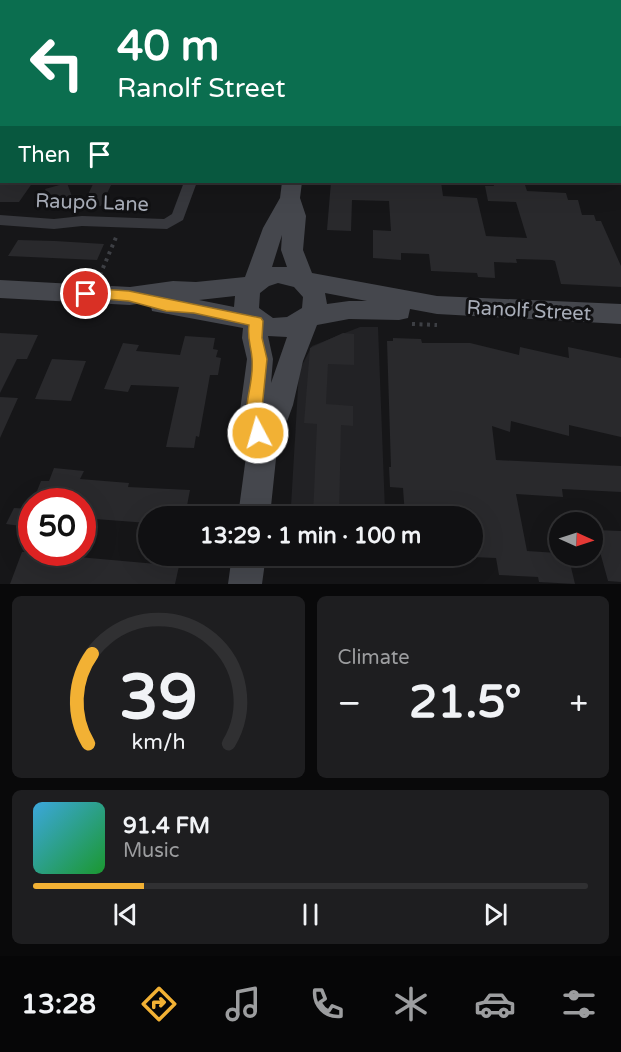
<!DOCTYPE html>
<html lang="en">
<head>
<meta charset="utf-8">
<style>
  :root { --surface:#101012; --page:#1e1e20; --text:#f1f3f6; --muted:#9c9d9f; --line:#303032; --accent:#f2b134 }
  body { margin:0; font-family:"Varela Round",sans-serif; background:var(--page); color:var(--text); height:100vh; display:flex; flex-direction:column; font-size:22px; white-space:nowrap }
  * { box-sizing:border-box; margin:0 }
  p { font-size:20px; color:var(--muted) }
  .icon { flex:none; width:33px; height:33px; fill:none; stroke:currentColor; stroke-width:2; stroke-linecap:round; stroke-linejoin:round }
  .map { position:relative; height:584px; overflow:hidden }
  .sheet { display:flex; flex-direction:column; gap:12px; padding:12px; background:#09090a; flex:1 }
  .sheet>* { flex:none }
  .guide { position:absolute; left:0px; top:0px; width:621px; height:183px; box-shadow:0 6px 24px #0002,0 0 0 2px var(--line); background:#0b6e4f; color:#fff; overflow:hidden }
  .needle { width:39px; rotate:93deg }
  .fabs { position:absolute; left:549px; top:512px; display:grid; gap:12px }
  .fabs a { display:grid; place-items:center; width:54px; height:54px; border-radius:50%; background:var(--surface); box-shadow:0 6px 24px #0002,0 0 0 2px var(--line); font-size:30px }
  .speed { position:absolute; left:18px; top:488px; display:flex; gap:12px; font-size:30px; font-weight:700; text-align:center }
  .speed>* { display:grid; place-content:center; width:78px; height:78px; border-radius:50%; background:var(--surface); box-shadow:0 6px 24px #0002,0 0 0 2px var(--line); line-height:1 }
  .speed .limit { border:9px solid #d22; background:#fff; color:#111 }
  .pin { position:absolute; display:grid; place-items:center; width:51px; height:51px; color:#fff; margin:-26px; border:3px solid #fff; border-radius:50%; box-shadow:0 2px 6px #0007 }
  .me { position:absolute; width:66px; margin:-33px; rotate:354deg; stroke-linejoin:round; filter:drop-shadow(0 0 4px #0008) }
  .turn { display:flex; align-items:center; gap:21px; height:126px; padding:0 18px; font-size:27px }
  .turn .icon { width:78px; height:78px; stroke-width:2.5 }
  .turn b { display:block; font-size:42px; line-height:51px }
  .then { display:flex; align-items:center; height:57px; padding:0 18px; background:#0003; gap:12px; font-size:22px }
  .big { font-size:45px; font-weight:700; line-height:1.1 }
  .sheet .tile { flex:1; display:flex; flex-direction:column; justify-content:center; gap:9px; min-width:0; padding:0 21px; border-radius:9px; background:var(--page) }
  .sheet .dial { align-items:center; gap:0 }
  .dial svg { height:156px; overflow:visible; fill:none; stroke:var(--line); stroke-width:7; stroke-linecap:round; text-anchor:middle }
  .dial text { fill:var(--text); stroke:none }
  .song { display:flex; align-items:center; gap:18px }
  .cover { width:72px; height:72px; border-radius:9px; background:linear-gradient(135deg,hsl(200 70% 55%),hsl(130 70% 35%)) }
  .played { height:6px; border-radius:3px; background:linear-gradient(90deg,var(--accent) 20%,var(--line) 20%) }
  .keys { display:flex; justify-content:space-around; direction:ltr }
  .heat { display:flex; justify-content:space-between; align-items:center; font-size:33px; direction:ltr }
  .sheet .tiles { flex:1; display:grid; gap:12px; grid-template-columns:1fr 1fr }
  .tile:last-child { grid-column:span 2 }
  .trip { position:absolute; left:138px; top:506px; width:345px; height:60px; border-radius:30px; background:var(--surface); box-shadow:0 6px 24px #0002,0 0 0 2px var(--line); font-weight:700; line-height:60px; text-align:center }
  .tab-bar { display:flex; height:96px; justify-content:space-around; align-items:center; background:#060607; color:var(--muted) }
  .tab-bar .icon { width:42px; height:42px }
  .tab-bar .active { color:var(--accent) }
  .tab-bar b { font-size:27px; color:var(--text) }
  .map>svg:first-child { display:block }
  .built { fill:#222225 }
  .building { fill:#29292c }
  .lines { fill:none; stroke-linecap:round; stroke-linejoin:round }
  .path-far1 { stroke:#3d3f44; stroke-width:2; stroke-dasharray:1.5 3; stroke-linecap:butt }
  .path { stroke:#3d3f44; stroke-width:4; stroke-dasharray:3 4.5; stroke-linecap:butt }
  .street { fill:#37383d; fill-rule:evenodd }
  .secondary { fill:#45474d; fill-rule:evenodd }
  .route { fill:#f2b134; stroke:#9d7322; stroke-width:1.5 }
  .labels { text-anchor:middle; stroke-width:6; stroke-linejoin:round; paint-order:stroke }
  .street-label { font-size:20px; fill:#a8adb8; stroke:#111113 }
</style>
</head>
<body>
<div class="map">
<svg width="621" height="584" viewBox="0 0 621 584">
  <rect width="100%" height="100%" fill="#161618"/>
  <path class="built" d="M 332,0 L 621,0 L 621,72 L 620,2 Z
    M 360,327 L 378,327 L 385,511 L 291,506 L 299,371 L 312,346 Z"/>
  <path class="building" d="M 0,182 L 33,182 L 19,202 L 0,202 Z
    M 94,182 L 112,183 L 101,206 L 83,205 Z
    M 331,182 L 420,184 L 419,182 L 441,182 L 443,196 L 477,198 L 486,236 L 527,238 L 516,202 L 488,201 L 485,186 L 494,186 L 493,182 L 524,182 L 527,191 L 566,193 L 568,200 L 578,200 L 582,215 L 594,215 L 596,221 L 601,221 L 621,266 L 621,287 L 561,284 L 555,261 L 552,260 L 516,259 L 517,263 L 494,262 L 495,278 L 478,277 L 477,273 L 431,271 L 429,254 L 401,253 L 401,260 L 373,258 L 373,230 L 391,231 L 389,201 L 352,200 L 351,231 L 327,230 Z
    M 67,183 L 74,202 L 52,209 L 45,189 Z
    M 18,240 L 55,241 L 104,244 L 97,260 L 8,256 Z
    M 0,333 L 38,335 L 27,359 L 17,359 L 0,393 Z
    M 343,333 L 354,334 L 354,365 L 328,364 L 326,404 L 353,406 L 353,426 L 341,425 L 339,516 L 313,516 L 317,424 L 304,423 L 310,348 Z
    M 185,336 L 215,338 L 213,349 L 218,350 L 216,357 L 221,358 L 218,375 L 210,375 L 199,437 L 196,436 L 194,448 L 166,447 L 179,387 L 131,385 L 128,392 L 104,389 L 123,343 L 139,345 L 136,351 L 180,355 Z
    M 393,338 L 421,339 L 422,343 L 470,343 L 519,355 L 520,347 L 569,358 L 568,347 L 621,358 L 621,437 L 569,425 L 569,436 L 511,421 L 510,432 L 492,426 L 496,460 L 621,466 L 621,492 L 562,489 L 563,497 L 516,494 L 527,551 L 558,553 L 560,562 L 570,563 L 575,584 L 539,582 L 538,577 L 499,575 L 496,558 L 472,557 L 472,516 L 405,516 L 403,488 L 390,487 L 389,467 L 391,467 L 387,341 L 393,341 Z
    M 52,359 L 86,361 L 71,401 L 35,399 Z
    M 0,397 L 18,398 L 0,438 Z
    M 54,468 L 84,471 L 80,479 L 129,483 L 128,487 L 190,490 L 185,516 L 148,516 L 148,523 L 82,518 L 82,501 L 33,501 L 41,481 L 49,481 Z
    M 14,508 L 32,509 L 28,527 L 6,524 Z
    M 594,530 L 621,531 L 621,582 L 608,581 Z
    M 22,552 L 58,552 L 56,555 L 179,566 L 175,584 L 10,584 Z"/>
  <g class="lines">
    <path class="path-far1" d="M 0,44 L 2,42"/>
    <path class="path" d="M 100,275 L 117,235
      M 412,324 L 437,325"/>
    <path class="street" d="M 6,0 L 14,0 L 5,2 Z
      M 83,0 L 166,0 L 167,2 L 84,2 Z
      M 620,134 L 621,134 L 621,142 L 620,142 Z
      M 0,136 L 2,136 L 2,144 L 0,144 Z
      M 620,163 L 621,163 L 621,174 L 620,174 Z
      M 184,182 L 197,182 L 183,220 L 167,229 L 82,226 L 54,229 L 0,225 L 0,215 L 54,219 L 82,216 L 164,219 L 172,214 Z"/>
    <path class="secondary" d="M 308,0 L 322,0 L 322,2 L 308,2 Z
      M 282,182 L 302,182 L 300,198 L 306,216 L 303,250 L 312,273 L 437,296 L 621,304 L 621,324 L 437,314 L 410,309 L 408,318 L 399,320 L 349,319 L 317,325 L 303,361 L 293,405 L 277,449 L 270,516 L 238,516 L 247,449 L 239,418 L 247,359 L 242,338 L 243,328 L 152,311 L 150,302 L 130,305 L 0,298 L 0,280 L 130,287 L 173,281 L 196,282 L 245,277 L 263,228 L 280,198 ZM 282,235 L 281,250 L 287,267 L 272,267 ZM 278,283 L 294,287 L 303,297 L 302,308 L 287,317 L 273,318 L 259,308 L 260,293 L 269,286 ZM 325,293 L 367,301 L 349,301 L 327,304 ZM 235,296 L 234,307 L 199,300 ZM 268,336 L 287,337 L 271,383 L 273,359 Z
      M 232,555 L 266,555 L 262,584 L 228,584 Z"/>
  </g>
  <path class="route" d="M 86,288 L 129,291 L 261,318 L 263,321 L 262,338 L 267,359 L 261,418 L 266,433 L 263,439 L 258,441 L 252,439 C 238,409 255,388 252,358 C 251,346 247,338 249,325 L 194,313 L 166,311 L 129,301 L 82,297 L 80,294 L 82,290 Z"/>
  <g class="labels">
    <g class="street-label">
      <text transform="translate(92 202) rotate(2)" y="7">Raupō Lane</text>
      <text transform="translate(529 310) rotate(3)" y="7">Ranolf Street</text>
    </g>
  </g>
</svg>
<div class="fabs">
<a><svg class="needle" viewBox="-14 -14 28 28"><path d="M0-13l5 13h-10z" fill="#e53935"/><path d="M0 13l5-13h-10z" fill="#9c9d9f"/></svg></a>
</div>
<div class="speed"><div class="limit">50</div></div>
<div class="pin" style="left:86px;top:294px;background:#d93025"><svg class="icon" aria-label="arrive" viewBox="0 0 24 24"><path d="M6 21V4h12l-3 4 3 4H6"/></svg></div>
<svg class="me" style="left:258px;top:433px" viewBox="-20 -20 40 40"><circle r="17" fill="#f2b134" stroke="#fff" stroke-width="3"/><path d="M0-11L8 9 0 5-8 9z" fill="#fff"/></svg>
<div class="trip">13:29 · 1 min · 100 m</div>
<div class="guide">
<div class="turn"><svg class="icon" aria-label="left" viewBox="0 0 24 24"><path d="M17 20v-9H6M10 6l-5 5 5 5"/></svg><div><b>40 m</b>Ranolf Street</div></div>
<div class="then">Then<svg class="icon" aria-label="arrive" viewBox="0 0 24 24"><path d="M6 21V4h12l-3 4 3 4H6"/></svg></div>
</div>
</div>
<section class="sheet">
<div class="tiles">
<div class="tile dial"><svg viewBox="0 0 100 80">
<path d="M14 69A42 42 0 1 1 86 69"/>
<path d="M14 69A42 42 0 0 1 16 23" stroke="#f2b134"/>
<text x="50" y="56" font-size="32" font-weight="700">39</text>
<text x="50" y="72" font-size="11">km/h</text>
</svg></div>
<div class="tile"><p>Climate</p>
<div class="heat"><a>−</a><b class="big">21.5°</b><a>+</a></div>
</div>
<div class="tile">
<div class="song"><i class="cover"></i><div><b>91.4 FM</b><p>Music</p></div></div>
<div class="played"></div>
<div class="keys"><svg class="icon" aria-label="previous" viewBox="0 0 24 24"><path d="M18 5L8 12l10 7zM5 5v14"/></svg><svg class="icon" aria-label="pause" viewBox="0 0 24 24"><path d="M8 5v14M16 5v14"/></svg><svg class="icon" aria-label="next" viewBox="0 0 24 24"><path d="M6 5l10 7-10 7zM19 5v14"/></svg></div>
</div>
</div>
</section>
<nav class="tab-bar">
<b>13:28</b>
<svg class="icon active" aria-label="directions" viewBox="0 0 24 24"><path d="M12 3l9 9-9 9-9-9zM9 14v-3h6M13 9l2 2-2 2"/></svg>
<svg class="icon" aria-label="music" viewBox="0 0 24 24"><path d="M9 18V5l10-2v13"/><circle cx="6" cy="18" r="3"/><circle cx="16" cy="16" r="3"/></svg>
<svg class="icon" aria-label="phone" viewBox="0 0 24 24"><path d="M5 4h4l2 5-3 2q2 4 5 5l2-3 5 2v4C11 20 4 13 5 4z"/></svg>
<svg class="icon" aria-label="climate" viewBox="0 0 24 24"><path d="M12 3v18M4 7l16 10M4 17L20 7"/></svg>
<svg class="icon" aria-label="car" viewBox="0 0 24 24"><path d="M5 17H2v-5l4-1 3-4h7l3 4 3 1v5h-3M9 17h6M6 11h13"/><circle cx="7" cy="17" r="2"/><circle cx="17" cy="17" r="2"/></svg>
<svg class="icon" aria-label="filters" viewBox="0 0 24 24"><path d="M4 7h16M4 17h16"/><circle cx="9" cy="7" r="2"/><circle cx="15" cy="17" r="2"/></svg>
</nav>
</body>
</html>
